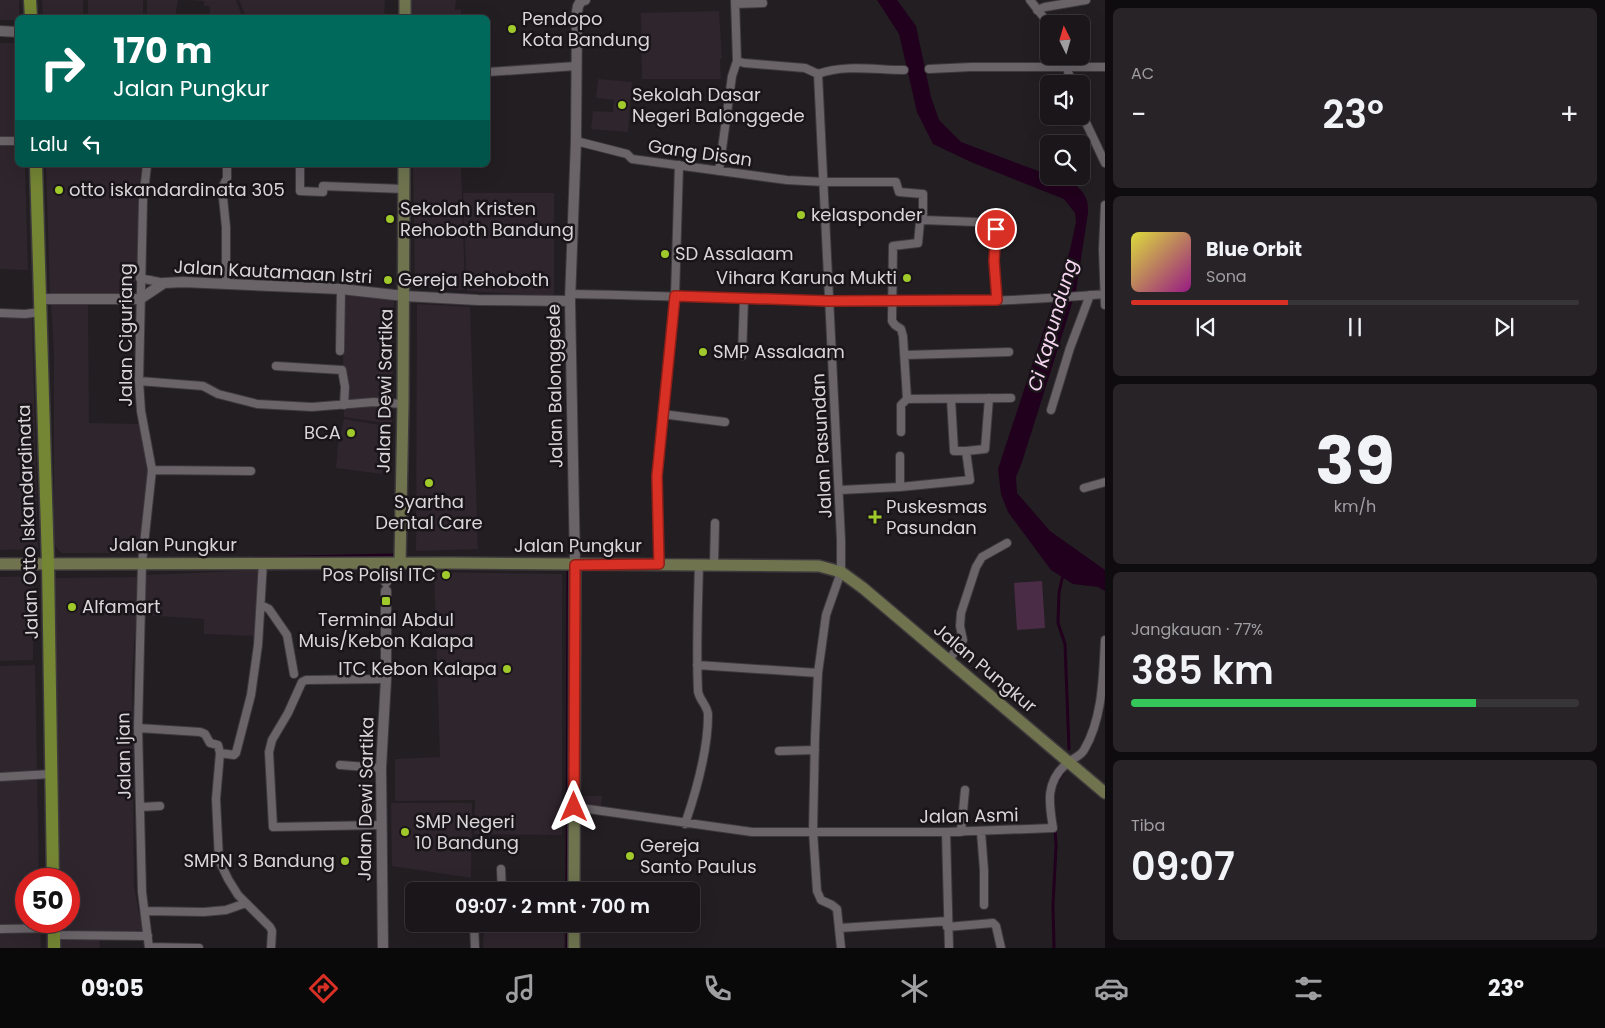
<!DOCTYPE html>
<html lang="id">
<head>
<meta charset="utf-8">
<style>
  :root { --surface:#1a161a; --page:#272327; --text:#f1f3f6; --muted:#9f9fa2; --line:#383539; --accent:#d93025 }
  body { margin:0; font-family:Poppins,sans-serif; background:var(--page); color:var(--text); height:100vh; display:flex; flex-direction:column; font-size:19px; white-space:nowrap }
  * { box-sizing:border-box; margin:0 }
  p { font-size:16px; color:var(--muted) }
  .icon { flex:none; width:28px; height:28px; fill:none; stroke:currentColor; stroke-width:2; stroke-linecap:round; stroke-linejoin:round }
  .map { position:relative; flex:1; overflow:hidden }
  .sheet { display:flex; flex-direction:column; gap:8px; padding:8px; background:#0e0c0e; width:500px }
  .sheet>* { flex:none }
  .guide { position:absolute; left:15px; top:15px; width:475px; height:152px; border-radius:8px; box-shadow:0 5px 20px #0002,0 0 0 1px var(--line); background:#00695c; color:#fff; overflow:hidden }
  .needle { width:32px; rotate:355deg }
  .tools { position:absolute; left:1040px; top:15px; display:grid; gap:10px }
  .tools a { display:grid; place-items:center; width:50px; height:50px; border-radius:8px; background:var(--surface); box-shadow:0 5px 20px #0002,0 0 0 1px var(--line); font-size:25px }
  .speed { position:absolute; left:15px; top:868px; display:flex; gap:10px; font-size:25px; font-weight:700; text-align:center }
  .speed>* { display:grid; place-content:center; width:65px; height:65px; border-radius:50%; background:var(--surface); box-shadow:0 5px 20px #0002,0 0 0 1px var(--line); line-height:1 }
  .speed .limit { border:8px solid #d22; background:#fff; color:#111 }
  .pin { position:absolute; display:grid; place-items:center; width:42px; height:42px; color:#fff; margin:-21px; border:2px solid #fff; border-radius:50%; box-shadow:0 1px 5px #0007 }
  .me { position:absolute; width:55px; margin:-28px; rotate:0deg; stroke-linejoin:round; filter:drop-shadow(0 0 4px #0008) }
  .turn { display:flex; align-items:center; gap:18px; height:105px; padding:0 15px; font-size:22px }
  .turn .icon { width:65px; height:65px; stroke-width:2.5 }
  .turn b { display:block; font-size:35px; line-height:42px }
  .then { display:flex; align-items:center; height:48px; padding:0 15px; background:#0003; gap:10px; font-size:19px }
  .big { font-size:38px; font-weight:600; line-height:1.1 }
  .sheet .card { flex:1; display:flex; flex-direction:column; justify-content:center; gap:8px; min-width:0; padding:0 18px; border-radius:8px; background:var(--page) }
  .sheet .dial { align-items:center; gap:0 }
  .dial b { font-size:65px; line-height:1 }
  .song { display:flex; align-items:center; gap:15px }
  .cover { width:60px; height:60px; border-radius:8px; background:linear-gradient(135deg,hsl(60 70% 55%),hsl(310 70% 35%)) }
  .played { height:5px; border-radius:2px; background:linear-gradient(90deg,var(--accent) 35%,var(--line) 35%) }
  .keys { display:flex; justify-content:space-around; direction:ltr }
  .heat { display:flex; justify-content:space-between; align-items:center; font-size:28px; direction:ltr }
  .charge { height:8px; border-radius:4px; background:linear-gradient(90deg,#34c759 77%,var(--line) 0) }
  .trip { position:absolute; left:405px; top:882px; width:295px; height:50px; border-radius:8px; background:var(--surface); box-shadow:0 5px 20px #0002,0 0 0 1px var(--line); font-weight:600; line-height:50px; text-align:center }
  .menu { display:flex; height:80px; justify-content:space-around; align-items:center; background:#0a090a; color:var(--muted) }
  .menu .icon { width:35px; height:35px }
  .menu .on { color:var(--accent) }
  .menu b { font-size:22px; color:var(--text) }
  main { display:flex; flex:1; min-height:0 }
  .map>svg:first-child { display:block }
  .built { fill:#2f252d }
  .green { fill:#4b2c46 }
  .water { fill:#21001d }
  .lines { fill:none; stroke-linecap:round; stroke-linejoin:round }
  .stream { stroke:#21001d; stroke-width:3 }
  .minor-casing { stroke:#3d393c; stroke-width:10 }
  .tertiary-casing { stroke:#3d393c; stroke-width:12 }
  .secondary-casing { stroke:#3d393c; stroke-width:14 }
  .primary-casing { stroke:#3d393c; stroke-width:15 }
  .minor { stroke:#6a6469; stroke-width:8 }
  .tertiary { stroke:#6a6469; stroke-width:10 }
  .secondary { stroke:#6f744f; stroke-width:11 }
  .primary { stroke:#748534; stroke-width:12 }
  .route-casing { stroke:#8d1f18; stroke-width:12 }
  .route { stroke:#d93025; stroke-width:9 }
  .poi-dot { fill:#a0c92b; stroke:#191519; stroke-width:2 }
  .labels { text-anchor:middle; stroke-width:5; stroke-linejoin:round; paint-order:stroke }
  .poi-label { font-size:18px; fill:#d9d5d8; stroke:#191519; text-anchor:start }
  .street-label { font-size:18px; fill:#d9d5d8; stroke:#191519 }
  .water-label { font-size:19px; font-style:italic; fill:#f6d5f0; stroke:#191519 }
</style>
</head>
<body>
<main>
<div class="map">
<svg width="1105" height="948" viewBox="0 0 1105 948">
  <rect width="100%" height="100%" fill="#231e22"/>
  <path class="built" d="M 0,0 L 19,0 L 19,17 L 18,18 L 17,20 L 0,20 Z
    M 42,0 L 83,0 L 83,17 L 43,17 Z
    M 88,0 L 143,0 L 143,17 L 88,17 Z
    M 147,0 L 178,0 L 175,17 L 147,17 Z
    M 189,0 L 236,0 L 242,16 L 210,15 L 210,6 L 204,6 L 204,1 Z
    M 239,0 L 385,0 L 384,17 L 246,17 Z
    M 411,0 L 456,0 L 455,10 L 461,9 L 461,17 L 411,17 Z
    M 719,11 L 722,59 L 720,59 L 721,79 L 642,79 L 641,13 Z
    M 0,43 L 17,43 L 18,165 L 25,165 L 28,270 L 0,269 Z
    M 598,79 L 632,82 L 628,132 L 591,129 L 593,111 L 613,112 L 614,100 L 596,98 Z
    M 46,165 L 144,165 L 137,272 L 133,295 L 50,296 Z
    M 413,165 L 461,165 L 465,290 L 415,287 Z
    M 463,193 L 554,193 L 554,296 L 467,291 Z
    M 342,296 L 394,297 L 392,424 L 344,417 Z
    M 88,302 L 89,423 L 140,424 L 148,467 L 140,553 L 62,553 L 58,550 L 54,543 L 54,353 L 51,303 Z
    M 417,304 L 470,307 L 478,549 L 416,551 Z
    M 0,315 L 32,317 L 38,549 L 0,550 Z
    M 344,419 L 386,426 L 382,474 L 336,468 L 338,445 Z
    M 261,570 L 256,636 L 204,634 L 204,619 L 143,615 L 144,575 Z
    M 434,572 L 562,574 L 562,835 L 474,834 L 475,800 L 395,801 L 395,759 L 440,757 Z
    M 34,576 L 33,660 L 0,661 L 0,577 Z
    M 139,577 L 132,673 L 134,886 L 139,914 L 146,918 L 146,938 L 99,934 L 100,948 L 61,948 L 61,921 L 69,921 L 69,879 L 60,879 L 54,578 Z
    M 35,665 L 39,879 L 26,879 L 26,921 L 40,921 L 41,948 L 0,948 L 0,666 Z
    M 580,796 L 602,796 L 601,808 L 581,806 Z
    M 391,803 L 472,803 L 471,878 L 392,866 Z
    M 484,924 L 564,924 L 564,948 L 483,948 Z"/>
  <path class="green" d="M 1042,581 L 1045,628 L 1017,630 L 1014,583 Z"/>
  <path class="water" d="M 877,0 L 897,0 L 916,26 L 931,97 L 939,120 L 961,142 L 1049,175 L 1049,176 C 1063,176 1083,186 1087,201 C 1088,204 1088,209 1088,213 L 1076,291 L 1022,462 L 1016,477 L 1017,493 L 1050,531 L 1105,570 L 1105,591 L 1098,587 L 1073,584 L 1051,570 L 1008,512 L 1001,494 L 998,469 L 1070,250 L 1076,222 L 1075,213 L 1064,199 L 971,162 L 933,144 L 917,112 L 899,34 Z"/>
  <g class="lines">
    <path class="stream" d="M 253,558 L 395,555
      M 1063,575 L 1059,592 L 1058,623 L 1065,644 L 1069,749
      M 1056,783 L 1063,773
      M 567,891 L 568,567
      M 567,924 L 567,948
      M 1054,948 L 1053,905 L 1056,847 L 1055,828"/>
    <g class="minor-casing">
      <path id="minor" d="M 735,0 L 737,61 L 744,63 L 805,68 L 818,74
        M 1030,0 L 1049,24
        M 735,4 L 763,3
        M 1037,10 L 1045,7 L 1086,0
        M 1063,56 L 1072,84
        M 929,69 L 971,67 L 1105,67
        M 488,72 L 576,66
        M 818,74 L 841,540 L 841,572 L 826,615 L 818,673 L 815,737 L 813,831 L 817,891 L 821,900 L 832,905 L 837,909 L 841,948
        M 818,74 C 845,64 876,70 904,70
        M 1081,112 L 1105,163
        M 0,141 L 18,141
        M 576,141 L 627,154 L 632,159 L 787,180 L 824,182 L 896,182 L 899,192 L 923,194 L 923,220 L 977,222 L 996,228 L 994,261 L 997,300
        M 147,165 L 143,200 L 139,381 L 141,411 L 152,470 L 142,563 L 138,728 L 142,892 L 149,948
        M 300,165 L 300,191 L 323,192 L 323,186 L 404,189
        M 719,171 L 732,76 L 737,61
        M 1105,205 L 1103,249 L 1105,305
        M 140,278 L 164,283
        M 226,283 L 226,227 L 222,188 L 227,178 L 227,165
        M 570,294 C 748,297 927,310 1105,294
        M 0,313 L 25,314 L 40,312
        M 340,351 L 341,289
        M 905,355 L 1009,352
        M 742,356 L 744,299
        M 276,366 L 342,370 L 345,387 L 344,405
        M 139,381 L 203,386 L 218,394 L 257,404 L 312,407 L 374,402 L 403,404
        M 907,399 L 903,336 L 901,329 L 895,325 L 892,321 L 893,246 L 918,243 L 920,222 L 923,220
        M 1051,410 L 1070,348 L 1090,295
        M 662,414 L 725,422
        M 901,432 L 901,405 L 907,399 L 1011,398
        M 966,451 L 985,449 L 989,398
        M 900,456 L 900,487
        M 152,470 L 251,471
        M 1084,488 L 1105,482
        M 840,490 L 900,487 L 970,480 L 966,451 L 954,451 L 951,399
        M 659,564 L 657,476 L 675,296 L 679,165
        M 714,564 L 715,523
        M 261,605 L 269,609 L 287,635 L 294,674
        M 949,660 L 963,640 L 960,626 L 961,613 L 976,567 L 982,557 L 1007,543
        M 697,665 L 818,673
        M 138,728 L 200,732 L 205,734 L 210,743 L 218,745 L 220,753 L 216,799 L 219,860 L 228,879 L 238,895 L 270,927 L 272,931 L 271,948
        M 779,751 L 815,750
        M 220,753 L 234,755 L 236,753 L 251,695 L 258,645 L 263,562
        M 340,765 L 381,768
        M 0,777 L 51,774
        M 141,807 L 160,806
        M 574,807 L 752,832 L 946,832 L 1053,828 C 1049,803 1045,783 1066,764 C 1071,759 1080,757 1084,750 C 1103,718 1103,676 1105,640
        M 685,824 C 696,792 708,749 708,715 C 708,706 699,700 698,691 C 696,649 698,606 699,564
        M 381,825 L 273,827 L 269,752 L 272,740 L 288,713 L 302,682 L 306,680 L 386,679
        M 946,832 L 949,948
        M 961,832 L 965,790
        M 981,832 L 984,870 L 984,905
        M 501,869 L 502,891
        M 145,911 L 204,912 L 226,910 L 246,903
        M 474,924 L 475,948
        M 947,927 L 993,923 L 996,926 L 1001,948
        M 840,928 L 947,921
        M 0,929 L 54,928
        M 54,935 L 148,936
        M 149,947 L 199,948"/>
    </g>
    <g class="tertiary-casing">
      <path id="tertiary" d="M 0,31 L 18,32
        M 39,299 L 140,299 L 164,283 L 183,282 L 341,289 L 404,296 L 478,300 L 570,301
        M 575,565 L 570,301 L 576,141 L 577,12 L 578,6 L 581,1 L 585,0
        M 386,582 C 388,573 397,571 400,563
        M 383,948 L 381,768 L 386,679 L 386,591"/>
    </g>
    <g class="secondary-casing">
      <path id="secondary" d="M 405,18 L 405,0
        M 400,563 L 403,404 L 404,165
        M 0,564 L 452,563 L 819,566 L 841,572 L 863,588 L 1105,793
        M 574,891 L 575,565
        M 574,948 L 574,924"/>
    </g>
    <g class="primary-casing">
      <path id="primary" d="M 30,0 L 31,18
        M 36,165 L 48,564 L 53,879
        M 54,921 L 54,948"/>
    </g>
    <use href="#minor" class="minor"/>
    <use href="#tertiary" class="tertiary"/>
    <use href="#secondary" class="secondary"/>
    <use href="#primary" class="primary"/>
  </g>
  <g class="lines">
    <g class="route-casing">
      <path id="route" d="M 574,807 L 575,565 L 659,564 L 657,476 L 675,296 L 829,301 L 997,300 L 994,261 L 996,229"/>
    </g>
    <use href="#route" class="route"/>
  </g>
  <g class="poi-dot">
    <circle cx="512" cy="29" r="5"/>
    <circle cx="622" cy="105" r="5"/>
    <circle cx="59" cy="190" r="5"/>
    <circle cx="801" cy="215" r="5"/>
    <circle cx="390" cy="219" r="5"/>
    <circle cx="665" cy="254" r="5"/>
    <circle cx="907" cy="278" r="5"/>
    <circle cx="388" cy="280" r="5"/>
    <circle cx="703" cy="352" r="5"/>
    <circle cx="351" cy="433" r="5"/>
    <circle cx="429" cy="483" r="5"/>
    <path d="M872.5 509.5h5v5h5v5h-5v5h-5v-5h-5v-5h5z"/>
    <circle cx="446" cy="575" r="5"/>
    <rect x="381" y="596" width="10" height="10" rx="2.5"/>
    <circle cx="72" cy="607" r="5"/>
    <circle cx="507" cy="669" r="5"/>
    <circle cx="405" cy="832" r="5"/>
    <circle cx="630" cy="856" r="5"/>
    <circle cx="345" cy="861" r="5"/>
  </g>
  <g class="labels">
    <g class="poi-label">
      <text x="522" y="25">Pendopo<tspan x="522" dy="21">Kota Bandung</tspan></text>
      <text x="632" y="101">Sekolah Dasar<tspan x="632" dy="21">Negeri Balonggede</tspan></text>
      <text x="69" y="196">otto iskandardinata 305</text>
      <text x="400" y="215">Sekolah Kristen<tspan x="400" dy="21">Rehoboth Bandung</tspan></text>
      <text x="811" y="221">kelasponder</text>
      <text x="675" y="260">SD Assalaam</text>
      <text x="897" y="284" text-anchor="end">Vihara Karuna Mukti</text>
      <text x="398" y="286">Gereja Rehoboth</text>
      <text x="713" y="358">SMP Assalaam</text>
      <text x="341" y="439" text-anchor="end">BCA</text>
      <text x="429" y="508" text-anchor="middle">Syartha<tspan x="429" dy="21">Dental Care</tspan></text>
      <text x="886" y="513">Puskesmas<tspan x="886" dy="21">Pasundan</tspan></text>
      <text x="436" y="581" text-anchor="end">Pos Polisi ITC</text>
      <text x="82" y="613">Alfamart</text>
      <text x="386" y="626" text-anchor="middle">Terminal Abdul<tspan x="386" dy="21">Muis/Kebon Kalapa</tspan></text>
      <text x="497" y="675" text-anchor="end">ITC Kebon Kalapa</text>
      <text x="415" y="828">SMP Negeri<tspan x="415" dy="21">10 Bandung</tspan></text>
      <text x="640" y="852">Gereja<tspan x="640" dy="21">Santo Paulus</tspan></text>
      <text x="335" y="867" text-anchor="end">SMPN 3 Bandung</text>
    </g>
    <g class="street-label">
      <text transform="translate(700 153) rotate(8)" y="6">Gang Disan</text>
      <text transform="translate(273 272) rotate(3)" y="6">Jalan Kautamaan Istri</text>
      <text transform="translate(126 335) rotate(-90)" y="6">Jalan Ciguriang</text>
      <text transform="translate(555 386) rotate(-91)" y="6">Jalan Balonggede</text>
      <text transform="translate(385 391) rotate(-89)" y="6">Jalan Dewi Sartika</text>
      <text transform="translate(822 446) rotate(-93)" y="6">Jalan Pasundan</text>
      <text transform="translate(28 522) rotate(-92)" y="6">Jalan Otto Iskandardinata</text>
      <text x="173" y="551">Jalan Pungkur</text>
      <text x="578" y="552">Jalan Pungkur</text>
      <text transform="translate(985 668) rotate(40)" y="6">Jalan Pungkur</text>
      <text transform="translate(124 756) rotate(-91)" y="6">Jalan Ijan</text>
      <text transform="translate(366 799) rotate(-89)" y="6">Jalan Dewi Sartika</text>
      <text transform="translate(969 816) rotate(-1)" y="6">Jalan Asmi</text>
    </g>
    <g class="water-label">
      <text transform="translate(1052 325) rotate(-74)" y="7">Ci Kapundung</text>
    </g>
  </g>
</svg>
<div class="tools">
<a><svg class="needle" viewBox="-14 -14 28 28"><path d="M0-13l5 13h-10z" fill="#e53935"/><path d="M0 13l5-13h-10z" fill="#9f9fa2"/></svg></a>
<a><svg class="icon" aria-label="sound" viewBox="0 0 24 24"><path d="M4 9h4l5-4v14l-5-4H4zM17 9q2 3 0 6"/></svg></a>
<a><svg class="icon" aria-label="search" viewBox="0 0 24 24"><circle cx="10" cy="10" r="6"/><path d="M15 15l6 6"/></svg></a>
</div>
<div class="speed"><div class="limit">50</div></div>
<div class="pin" style="left:996px;top:229px;background:#d93025"><svg class="icon" aria-label="arrive" viewBox="0 0 24 24"><path d="M6 21V4h12l-3 4 3 4H6"/></svg></div>
<svg class="me" style="left:574px;top:807px" viewBox="-20 -20 40 40"><path d="M0-17L14 15 0 8-14 15z" fill="#d93025" stroke="#fff" stroke-width="4"/></svg>
<div class="trip">09:07 · 2 mnt · 700 m</div>
<div class="guide">
<div class="turn"><svg class="icon" aria-label="right" viewBox="0 0 24 24"><path d="M7 20v-9h11M14 6l5 5-5 5"/></svg><div><b>170 m</b>Jalan Pungkur</div></div>
<div class="then">Lalu<svg class="icon" aria-label="left" viewBox="0 0 24 24"><path d="M17 20v-9H6M10 6l-5 5 5 5"/></svg></div>
</div>
</div>
<section class="sheet">
<div class="card"><p>AC</p>
<div class="heat"><a>−</a><b class="big">23°</b><a>+</a></div>
</div>
<div class="card">
<div class="song"><i class="cover"></i><div><b>Blue Orbit</b><p>Sona</p></div></div>
<div class="played"></div>
<div class="keys"><svg class="icon" aria-label="previous" viewBox="0 0 24 24"><path d="M18 5L8 12l10 7zM5 5v14"/></svg><svg class="icon" aria-label="pause" viewBox="0 0 24 24"><path d="M8 5v14M16 5v14"/></svg><svg class="icon" aria-label="next" viewBox="0 0 24 24"><path d="M6 5l10 7-10 7zM19 5v14"/></svg></div>
</div>
<div class="card dial"><b>39</b><p>km/h</p></div>
<div class="card"><p>Jangkauan · 77%</p><b class="big">385 km</b><div class="charge"></div></div>
<div class="card"><p>Tiba</p><b class="big">09:07</b></div>
</section>
</main>
<nav class="menu">
<b>09:05</b>
<svg class="icon on" aria-label="directions" viewBox="0 0 24 24"><path d="M12 3l9 9-9 9-9-9zM9 14v-3h6M13 9l2 2-2 2"/></svg>
<svg class="icon" aria-label="music" viewBox="0 0 24 24"><path d="M9 18V5l10-2v13"/><circle cx="6" cy="18" r="3"/><circle cx="16" cy="16" r="3"/></svg>
<svg class="icon" aria-label="phone" viewBox="0 0 24 24"><path d="M5 4h4l2 5-3 2q2 4 5 5l2-3 5 2v4C11 20 4 13 5 4z"/></svg>
<svg class="icon" aria-label="climate" viewBox="0 0 24 24"><path d="M12 3v18M4 7l16 10M4 17L20 7"/></svg>
<svg class="icon" aria-label="car" viewBox="0 0 24 24"><path d="M5 17H2v-5l4-1 3-4h7l3 4 3 1v5h-3M9 17h6M6 11h13"/><circle cx="7" cy="17" r="2"/><circle cx="17" cy="17" r="2"/></svg>
<svg class="icon" aria-label="filters" viewBox="0 0 24 24"><path d="M4 7h16M4 17h16"/><circle cx="9" cy="7" r="2"/><circle cx="15" cy="17" r="2"/></svg>
<b>23°</b>
</nav>
</body>
</html>
